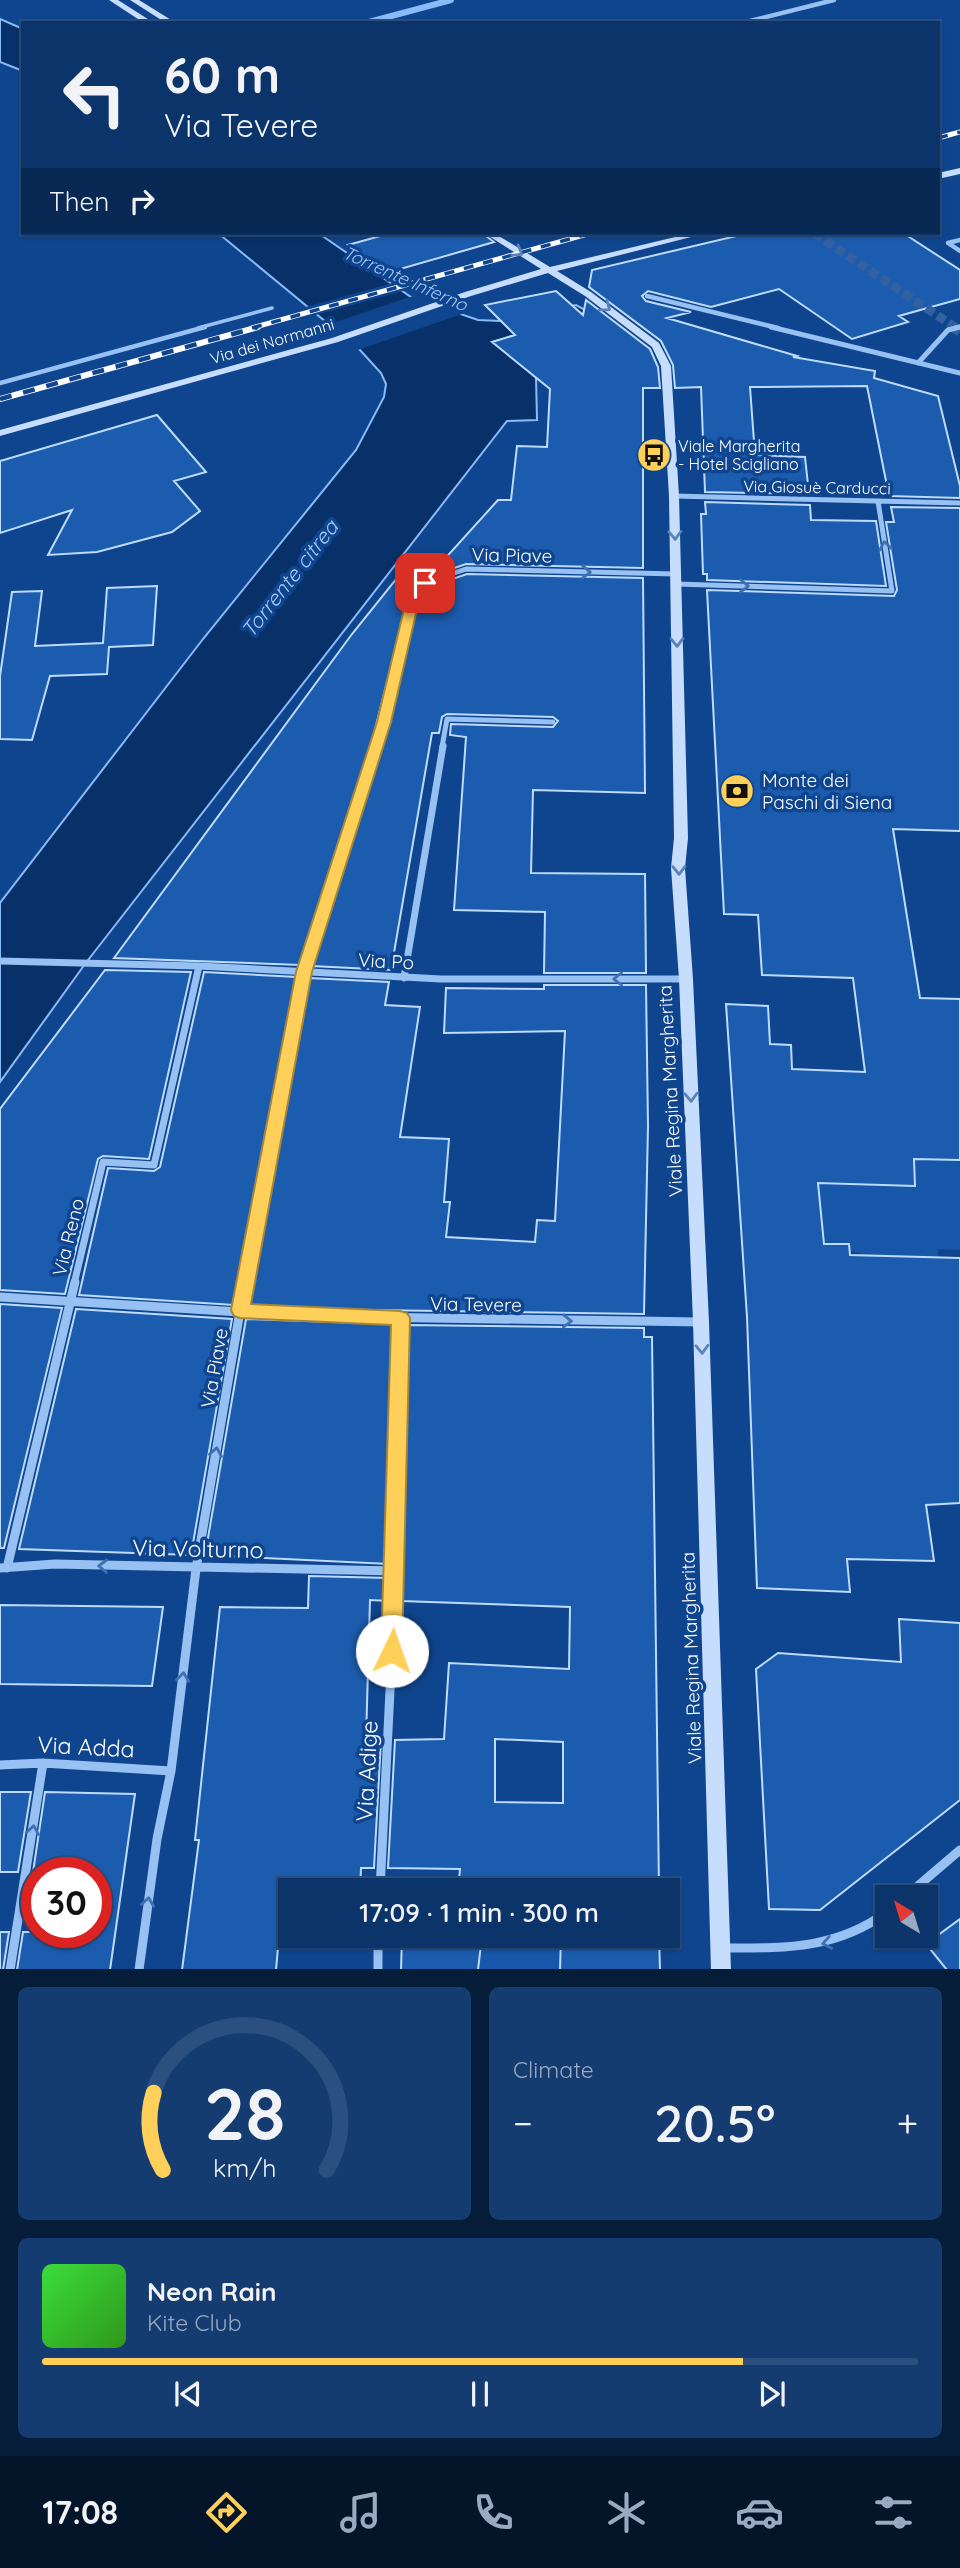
<!DOCTYPE html>
<html lang="en">
<head>
<meta charset="utf-8">
<style>
  :root { --surface:#0b346a; --page:#143c70; --text:#f1f3f6; --muted:#9aaac1; --line:#2b4f7e; --accent:#ffd059 }
  body { margin:0; font-family:Quicksand,sans-serif; background:var(--page); color:var(--text); height:100vh; display:flex; flex-direction:column; font-size:26px; white-space:nowrap }
  * { box-sizing:border-box; margin:0 }
  p { font-size:23px; color:var(--muted) }
  .icon { flex:none; width:38px; height:38px; fill:none; stroke:currentColor; stroke-width:2; stroke-linecap:round; stroke-linejoin:round }
  .map { position:relative; height:1969px; overflow:hidden }
  .drawer { display:flex; flex-direction:column; gap:18px; padding:18px; background:#061d3a; flex:1 }
  .drawer>* { flex:none }
  .banner { position:absolute; left:21px; top:21px; width:919px; height:214px; border-radius:0px; box-shadow:0 2px 5px #0004,0 0 0 2px var(--line); background:#0b346a; color:var(--text); overflow:hidden }
  .needle { width:46px; rotate:322deg }
  .tools { position:absolute; left:875px; top:1885px; display:grid; gap:14px }
  .tools a { display:grid; place-items:center; width:63px; height:63px; border-radius:0px; background:var(--surface); box-shadow:0 2px 5px #0004,0 0 0 2px var(--line); font-size:35px }
  .speed { position:absolute; left:21px; top:1857px; display:flex; gap:14px; font-size:35px; font-weight:700; text-align:center }
  .speed>* { display:grid; place-content:center; width:91px; height:91px; border-radius:50%; background:var(--surface); box-shadow:0 2px 5px #0004,0 0 0 2px var(--line); line-height:1 }
  .speed .limit { border:10px solid #d22; background:#fff; color:#111 }
  .pin { position:absolute; display:grid; place-items:center; width:60px; height:60px; color:#fff; margin:-30px; border-radius:14px; box-shadow:0 4px 10px #0006 }
  .me { position:absolute; width:77px; margin:-38px; rotate:3deg; stroke-linejoin:round; filter:drop-shadow(0 0 5px #0008) }
  .turn { display:flex; align-items:center; gap:24px; height:147px; padding:0 28px; font-size:32px }
  .turn .icon { width:91px; height:91px; stroke-width:2.5 }
  .turn b { display:block; font-size:49px; line-height:60px }
  .then { display:flex; align-items:center; height:66px; padding:0 28px; background:#0003; gap:14px; font-size:26px }
  .big { font-size:52px; font-weight:600; line-height:1.1 }
  .drawer .widget { flex:1; display:flex; flex-direction:column; justify-content:center; gap:10px; min-width:0; padding:0 24px; border-radius:10px; background:var(--page) }
  .drawer .dial { align-items:center; gap:0 }
  .dial svg { height:182px; overflow:visible; fill:none; stroke:var(--line); stroke-width:7; stroke-linecap:round; text-anchor:middle }
  .dial text { fill:var(--text); stroke:none }
  .song { display:flex; align-items:center; gap:21px }
  .cover { width:84px; height:84px; border-radius:10px; background:linear-gradient(135deg,hsl(120 70% 55%),hsl(110 70% 35%)) }
  .played { height:7px; border-radius:4px; background:linear-gradient(90deg,var(--accent) 80%,var(--line) 80%) }
  .keys { display:flex; justify-content:space-around; direction:ltr }
  .heat { display:flex; justify-content:space-between; align-items:center; font-size:38px; direction:ltr }
  .drawer .tiles { flex:1; display:grid; gap:18px; grid-template-columns:1fr 1fr }
  .widget:last-child { grid-column:span 2 }
  .trip { position:absolute; left:278px; top:1878px; width:402px; height:70px; border-radius:0px; background:var(--surface); box-shadow:0 2px 5px #0004,0 0 0 2px var(--line); font-weight:600; line-height:70px; text-align:center }
  .menu { display:flex; height:112px; justify-content:space-around; align-items:center; background:#04152a; color:var(--muted) }
  .menu .icon { width:49px; height:49px }
  .menu .active { color:var(--accent) }
  .menu b { font-size:32px; color:var(--text) }
  .map>svg:first-child { display:block }
  .green { fill:#1657a9 }
  .water { fill:#08316a; stroke:#88bbf7; stroke-width:2 }
  .pier { fill:#0f458e }
  .lines { fill:none; stroke-linecap:round; stroke-linejoin:round }
  .stream { stroke:#88bbf7; stroke-width:6 }
  .building { fill:#1c5cae; stroke:#bedbfe; stroke-width:2; fill-rule:evenodd }
  .secondary-tunnel-far1 { stroke:#33619f; stroke-width:9; stroke-dasharray:9 4.5; stroke-linecap:butt }
  .secondary-tunnel { stroke:#33619f; stroke-width:11; stroke-dasharray:11 5; stroke-linecap:butt }
  .lane-far1 { stroke:#97c0f3; stroke-width:3.5 }
  .lane { stroke:#97c0f3; stroke-width:4.5 }
  .street-far3 { stroke:#97c0f3; stroke-width:4.5 }
  .street-far2 { stroke:#97c0f3; stroke-width:5 }
  .street-far1 { stroke:#97c0f3; stroke-width:7 }
  .street { stroke:#97c0f3; stroke-width:9 }
  .secondary { fill:#c6ddfd; fill-rule:evenodd }
  .rail-far1-casing { stroke:#fff; stroke-width:5 }
  .rail-casing { stroke:#fff; stroke-width:6 }
  .rail-far1 { stroke:#0f458e; stroke-width:3.5; stroke-dasharray:10; stroke-linecap:butt }
  .rail { stroke:#0f458e; stroke-width:4.5; stroke-dasharray:12; stroke-linecap:butt }
  .oneway { stroke:#5882ba }
  .oneway2 { stroke:#3f70b1 }
  .route { fill:#ffd059; stroke:#a6873a; stroke-width:2 }
  .labels { text-anchor:middle; stroke-width:7; stroke-linejoin:round; paint-order:stroke }
  .far-street-label { font-size:16px; fill:#fff; stroke:#0f458e }
  .far-poi-label { font-size:16px; fill:#fff; stroke:#0f458e; text-anchor:start }
  .far-water-label { font-size:18px; font-style:italic; fill:#a3cafb; stroke:#0f458e }
  .street-label { font-size:19px; fill:#fff; stroke:#0f458e }
  .poi-label { font-size:19px; fill:#fff; stroke:#0f458e; text-anchor:start }
  .water-label { font-size:21px; font-style:italic; fill:#a3cafb; stroke:#0f458e }
  .near-street-label { font-size:23px; fill:#fff; stroke:#0f458e }
</style>
</head>
<body>
<div class="map">
<svg width="960" height="1970" viewBox="0 0 960 1970">
  <rect width="100%" height="100%" fill="#0f458e"/>
  <path class="green" d="M 914,1159 L 960,1160 L 960,1250 L 938,1249 L 938,1257 L 867,1255 L 824,1244 L 820,1207 L 810,1193 L 809,1183 L 915,1186 Z
    M 482,1936 L 561,1936 L 560,1969 L 478,1970 Z"/>
  <path class="water" d="M 0,19 L 23,29 L 23,71 L 0,62 Z
    M 218,233 L 318,233 L 411,297 L 478,320 L 501,321 L 576,305 L 589,312 L 493,342 L 536,377 L 537,420 L 507,421 L 85,964 L 0,1082 L 0,903 L 203,639 L 356,450 L 384,397 L 386,384 L 381,373 L 360,350 Z"/>
  <path class="pier" d="M 396,282 L 407,290 L 312,316 L 302,308 Z
    M 416,295 L 465,313 L 355,351 L 324,326 Z"/>
  <g class="lines">
    <path class="stream" d="M 369,22 L 451,0"/>
  </g>
  <path class="building" d="M 391,233 L 482,233 L 494,242 L 383,274 L 348,245 Z
    M 749,233 L 903,233 L 960,270 L 960,299 L 899,316 L 908,322 L 852,339 L 779,289 L 711,307 L 648,291 L 642,296 L 646,301 L 691,312 L 667,318 L 797,356 L 793,357 L 875,371 L 874,378 L 938,396 L 960,486 L 960,498 L 889,496 L 867,386 L 750,387 L 755,455 L 805,457 L 809,494 L 705,492 L 701,387 L 675,388 L 673,365 L 661,341 L 589,287 L 592,270 Z
    M 556,291 L 583,315 L 586,300 L 650,349 L 658,367 L 660,388 L 643,388 L 643,568 L 466,564 L 422,579 L 406,608 L 372,741 L 300,965 L 114,958 L 352,634 L 413,558 L 442,562 L 498,500 L 511,500 L 517,446 L 547,447 L 550,389 L 492,342 L 515,335 L 485,305 Z
    M 157,415 L 206,472 L 174,481 L 200,511 L 172,532 L 97,552 L 48,555 L 72,510 L 0,533 L 0,461 Z
    M 705,502 L 810,505 L 811,520 L 876,521 L 886,586 L 707,580 L 707,574 L 703,574 L 701,514 L 706,514 Z
    M 891,507 L 960,508 L 960,831 L 893,829 L 920,998 L 960,999 L 960,1160 L 914,1159 L 915,1186 L 818,1183 L 824,1244 L 849,1244 L 850,1255 L 960,1258 L 960,1503 L 926,1505 L 934,1561 L 847,1559 L 850,1592 L 757,1588 L 747,1317 L 726,1004 L 768,1006 L 770,1044 L 791,1045 L 792,1069 L 865,1072 L 853,978 L 762,975 L 758,915 L 724,914 L 707,590 L 894,596 L 897,590 L 886,522 L 894,522 Z
    M 467,574 L 643,578 L 645,793 L 533,790 L 531,873 L 645,874 L 646,973 L 544,973 L 545,912 L 454,910 L 466,737 L 450,735 L 451,724 L 553,727 L 558,721 L 553,717 L 447,714 L 442,717 L 439,733 L 432,733 L 391,970 L 312,966 L 382,748 L 416,611 L 429,587 Z
    M 157,586 L 153,645 L 109,647 L 107,674 L 50,676 L 32,740 L 0,739 L 0,676 L 12,592 L 42,591 L 35,646 L 103,643 L 107,588 Z
    M 105,970 L 191,972 L 149,1159 L 103,1156 L 98,1159 L 65,1294 L 0,1290 L 0,1109 Z
    M 204,972 L 297,977 L 234,1305 L 79,1295 L 108,1168 L 154,1171 L 160,1167 Z
    M 309,978 L 389,982 L 385,1005 L 420,1007 L 400,1137 L 449,1139 L 444,1202 L 450,1202 L 446,1237 L 535,1242 L 537,1220 L 555,1221 L 565,1031 L 444,1033 L 446,988 L 544,989 L 544,985 L 646,985 L 648,1126 L 644,1314 L 302,1309 L 248,1306 Z
    M 0,1304 L 62,1308 L 4,1548 L 0,1548 Z
    M 76,1309 L 232,1319 L 191,1555 L 19,1549 Z
    M 246,1319 L 393,1324 L 389,1564 L 205,1555 Z
    M 407,1325 L 644,1328 L 644,1337 L 652,1337 L 659,1890 L 487,1887 L 487,1890 L 458,1890 L 460,1869 L 388,1868 L 395,1740 L 444,1739 L 449,1663 L 569,1669 L 570,1607 L 401,1601 ZM 495,1739 L 563,1742 L 563,1803 L 495,1802 Z
    M 309,1576 L 389,1578 L 388,1601 L 370,1600 L 366,1740 L 381,1740 L 374,1868 L 361,1868 L 360,1890 L 283,1891 L 276,1970 L 182,1970 L 199,1840 L 195,1840 L 220,1607 L 308,1608 Z
    M 0,1605 L 163,1607 L 152,1686 L 0,1684 Z
    M 899,1619 L 960,1623 L 960,1800 L 820,1910 L 769,1909 L 756,1669 L 778,1653 L 901,1662 Z
    M 0,1792 L 31,1792 L 18,1872 L 0,1872 Z
    M 45,1792 L 135,1794 L 110,1970 L 17,1970 L 23,1932 L 96,1932 L 96,1872 L 33,1872 Z
    M 960,1919 L 960,1970 L 947,1970 L 926,1944 Z
    M 0,1932 L 9,1932 L 3,1970 L 0,1970 Z
    M 402,1936 L 482,1936 L 478,1970 L 401,1970 Z
    M 561,1936 L 659,1936 L 660,1970 L 560,1970 Z"/>
  <g class="lines">
    <path class="secondary-tunnel-far1" d="M 814,233 L 956,328"/>
    <path class="secondary-tunnel" d="M 953,327 L 960,331"/>
    <path class="lane-far1" d="M 198,328 L 272,308"/>
    <path class="lane" d="M 0,383 L 205,327"/>
    <path class="street-far3" d="M 742,23 L 834,0
      M 960,240 L 948,243 L 960,251
      M 647,296 L 778,328
      M 955,328 L 960,327"/>
    <path class="street-far2" d="M 771,327 L 960,373
      M 918,363 L 948,330 L 960,327
      M 674,496 L 960,503
      M 676,584 L 892,591 L 878,501
      M 376,747 L 411,609 L 425,583 L 466,569 L 676,574
      M 442,747 L 447,719 L 553,722"/>
    <path class="street-far1" d="M 0,961 L 199,966 L 441,979 L 686,979
      M 404,978 L 443,746
      M 74,1284 L 103,1162 L 154,1165 L 199,966
      M 245,1284 L 304,972 L 376,746"/>
    <path class="street" d="M 0,1297 L 302,1316 L 701,1322
      M 0,1568 L 55,1564 L 396,1571
      M 7,1568 L 75,1282
      M 0,1765 L 43,1763 L 171,1771
      M 380,1890 L 396,1571 L 400,1318
      M 905,1897 L 960,1850
      M 378,1936 L 378,1970
      M 722,1948 C 784,1948 835,1950 887,1912
      M 10,1970 L 43,1763
      M 139,1970 L 157,1839 L 171,1771 L 196,1569 L 245,1282"/>
    <path class="secondary" d="M 109,0 L 118,0 L 154,23 L 144,23 Z
      M 130,0 L 139,0 L 176,23 L 166,23 Z
      M 960,168 L 960,174 L 938,179 L 938,173 Z
      M 484,233 L 494,233 L 550,267 L 692,233 L 707,233 L 557,271 L 591,292 L 659,343 L 671,366 L 679,496 L 688,838 L 685,868 L 693,979 L 709,1322 L 731,1970 L 711,1970 L 693,1322 L 679,979 L 671,868 L 674,838 L 669,496 L 661,366 L 652,347 L 585,296 L 548,273 L 471,296 L 338,342 L 0,436 L 0,430 L 332,338 L 465,292 L 541,269 Z"/>
    <g class="rail-far1-casing">
      <path id="rail-far1" d="M 938,138 L 960,132
        M 252,328 L 591,233"/>
    </g>
    <g class="rail-casing">
      <path id="rail" d="M 0,399 L 258,327"/>
    </g>
    <use href="#rail-far1" class="rail-far1"/>
    <use href="#rail" class="rail"/>
  </g>
  <defs><path id="oneway-chevron" d="M-2-3.5L2.5 0L-2 3.5" fill="none" stroke-width="1.6" stroke-linecap="round" stroke-linejoin="round" transform="scale(1.75)"/></defs>
  <g class="oneway">
    <use href="#oneway-chevron" transform="translate(518 252) rotate(31)"/>
    <use href="#oneway-chevron" transform="translate(606 307) rotate(37)"/>
    <use href="#oneway-chevron" transform="translate(675 535) rotate(88)"/>
    <use href="#oneway-chevron" transform="translate(677 642) rotate(89)"/>
    <use href="#oneway-chevron" transform="translate(679 870) rotate(89)"/>
    <use href="#oneway-chevron" transform="translate(691 1097) rotate(88)"/>
    <use href="#oneway-chevron" transform="translate(702 1349) rotate(88)"/>
  </g>
  <g class="oneway2">
    <use href="#oneway-chevron" transform="translate(885 546) rotate(-99)"/>
    <use href="#oneway-chevron" transform="translate(586 572) rotate(1)"/>
    <use href="#oneway-chevron" transform="translate(744 586) rotate(2)"/>
    <use href="#oneway-chevron" transform="translate(618 979) rotate(-180)"/>
    <use href="#oneway-chevron" transform="translate(567 1321) rotate(1)"/>
    <use href="#oneway-chevron" transform="translate(216 1452) rotate(-80)"/>
    <use href="#oneway-chevron" transform="translate(103 1566) rotate(-178)"/>
    <use href="#oneway-chevron" transform="translate(183 1677) rotate(-83)"/>
    <use href="#oneway-chevron" transform="translate(33 1830) rotate(-81)"/>
    <use href="#oneway-chevron" transform="translate(148 1902) rotate(-82)"/>
    <use href="#oneway-chevron" transform="translate(827 1943) rotate(169)"/>
  </g>
  <path class="route" d="M 425,579 L 431,583 L 417,609 L 391,722 L 312,972 L 251,1304 L 400,1311 L 407,1313 L 410,1318 L 402,1651 L 399,1657 L 392,1660 L 384,1657 L 381,1651 L 391,1325 L 240,1318 L 234,1316 L 231,1310 L 296,972 L 377,722 L 404,609 L 418,583 Z"/>
  <defs>
    <g id="bus-disc" transform="scale(1.75)"><circle r="9.5" fill="#ffd059" stroke="#0f458e"/><path d="M-5-6H5V4H4V6H2V4H-2V6H-4V4H-5ZM-3.5-4V0h7V-4ZM-3.5 1.2v1.5H-2V1.2ZM2 1.2v1.5H3.5V1.2Z" fill="#111"/></g>
    <g id="bank-disc" transform="scale(1.75)"><circle r="9.5" fill="#ffd059" stroke="#0f458e"/><path d="M-6-4H6V4H-6ZM0-2.3a2.3 2.3 0 1 0 0 4.6a2.3 2.3 0 1 0 0-4.6Z" fill="#111"/></g>
  </defs>
  <g fill-rule="evenodd">
    <use href="#bus-disc" x="654" y="455"/>
    <use href="#bank-disc" x="737" y="791"/>
  </g>
  <g class="labels">
    <g class="far-street-label">
      <text transform="translate(272 341) rotate(-16)" y="6">Via dei Normanni</text>
      <text transform="translate(817 487) rotate(1)" y="6">Via Giosuè Carducci</text>
    </g>
    <g class="far-poi-label">
      <text x="678" y="452">Viale Margherita<tspan x="678" dy="18">- Hotel Scigliano</tspan></text>
    </g>
    <g class="far-water-label">
      <text transform="translate(405 279) rotate(24)" y="6">Torrente Inferno</text>
    </g>
    <g class="street-label">
      <text transform="translate(512 555) rotate(1)" y="7">Via Piave</text>
      <text transform="translate(386 961) rotate(3)" y="7">Via Po</text>
      <text transform="translate(670 1091) rotate(-93)" y="7">Viale Regina Margherita</text>
      <text transform="translate(68 1237) rotate(-76)" y="7">Via Reno</text>
      <text transform="translate(476 1304) rotate(1)" y="7">Via Tevere</text>
      <text transform="translate(214 1368) rotate(-80)" y="7">Via Piave</text>
      <text transform="translate(691 1658) rotate(-92)" y="7">Viale Regina Margherita</text>
    </g>
    <g class="poi-label">
      <text x="762" y="787">Monte dei<tspan x="762" dy="22">Paschi di Siena</tspan></text>
    </g>
    <g class="water-label">
      <text transform="translate(290 579) rotate(-52)" y="7">Torrente citrea</text>
    </g>
    <g class="near-street-label">
      <text transform="translate(198 1549) rotate(1)" y="8">Via Volturno</text>
      <text transform="translate(86 1747) rotate(3)" y="8">Via Adda</text>
      <text transform="translate(367 1771) rotate(-87)" y="8">Via Adige</text>
    </g>
  </g>
</svg>
<div class="tools">
<a><svg class="needle" viewBox="-14 -14 28 28"><path d="M0-13l5 13h-10z" fill="#e53935"/><path d="M0 13l5-13h-10z" fill="#9aaac1"/></svg></a>
</div>
<div class="speed"><div class="limit">30</div></div>
<div class="pin" style="left:425px;top:583px;background:#d93025"><svg class="icon" aria-label="arrive" viewBox="0 0 24 24"><path d="M6 21V4h12l-3 4 3 4H6"/></svg></div>
<svg class="me" style="left:392px;top:1651px" viewBox="-20 -20 40 40"><circle r="19" fill="#fff"/><path d="M0-13L10 11 0 6-10 11z" fill="#ffd059"/></svg>
<div class="trip">17:09 · 1 min · 300 m</div>
<div class="banner">
<div class="turn"><svg class="icon" aria-label="left" viewBox="0 0 24 24"><path d="M17 20v-9H6M10 6l-5 5 5 5"/></svg><div><b>60 m</b>Via Tevere</div></div>
<div class="then">Then<svg class="icon" aria-label="right" viewBox="0 0 24 24"><path d="M7 20v-9h11M14 6l5 5-5 5"/></svg></div>
</div>
</div>
<section class="drawer">
<div class="tiles">
<div class="widget dial"><svg viewBox="0 0 100 80">
<path d="M14 69A42 42 0 1 1 86 69"/>
<path d="M14 69A42 42 0 0 1 10 35" stroke="#ffd059"/>
<text x="50" y="56" font-size="32" font-weight="700">28</text>
<text x="50" y="72" font-size="11">km/h</text>
</svg></div>
<div class="widget"><p>Climate</p>
<div class="heat"><a>−</a><b class="big">20.5°</b><a>+</a></div>
</div>
<div class="widget">
<div class="song"><i class="cover"></i><div><b>Neon Rain</b><p>Kite Club</p></div></div>
<div class="played"></div>
<div class="keys"><svg class="icon" aria-label="previous" viewBox="0 0 24 24"><path d="M18 5L8 12l10 7zM5 5v14"/></svg><svg class="icon" aria-label="pause" viewBox="0 0 24 24"><path d="M8 5v14M16 5v14"/></svg><svg class="icon" aria-label="next" viewBox="0 0 24 24"><path d="M6 5l10 7-10 7zM19 5v14"/></svg></div>
</div>
</div>
</section>
<nav class="menu">
<b>17:08</b>
<svg class="icon active" aria-label="directions" viewBox="0 0 24 24"><path d="M12 3l9 9-9 9-9-9zM9 14v-3h6M13 9l2 2-2 2"/></svg>
<svg class="icon" aria-label="music" viewBox="0 0 24 24"><path d="M9 18V5l10-2v13"/><circle cx="6" cy="18" r="3"/><circle cx="16" cy="16" r="3"/></svg>
<svg class="icon" aria-label="phone" viewBox="0 0 24 24"><path d="M5 4h4l2 5-3 2q2 4 5 5l2-3 5 2v4C11 20 4 13 5 4z"/></svg>
<svg class="icon" aria-label="climate" viewBox="0 0 24 24"><path d="M12 3v18M4 7l16 10M4 17L20 7"/></svg>
<svg class="icon" aria-label="car" viewBox="0 0 24 24"><path d="M5 17H2v-5l4-1 3-4h7l3 4 3 1v5h-3M9 17h6M6 11h13"/><circle cx="7" cy="17" r="2"/><circle cx="17" cy="17" r="2"/></svg>
<svg class="icon" aria-label="filters" viewBox="0 0 24 24"><path d="M4 7h16M4 17h16"/><circle cx="9" cy="7" r="2"/><circle cx="15" cy="17" r="2"/></svg>
</nav>
</body>
</html>
